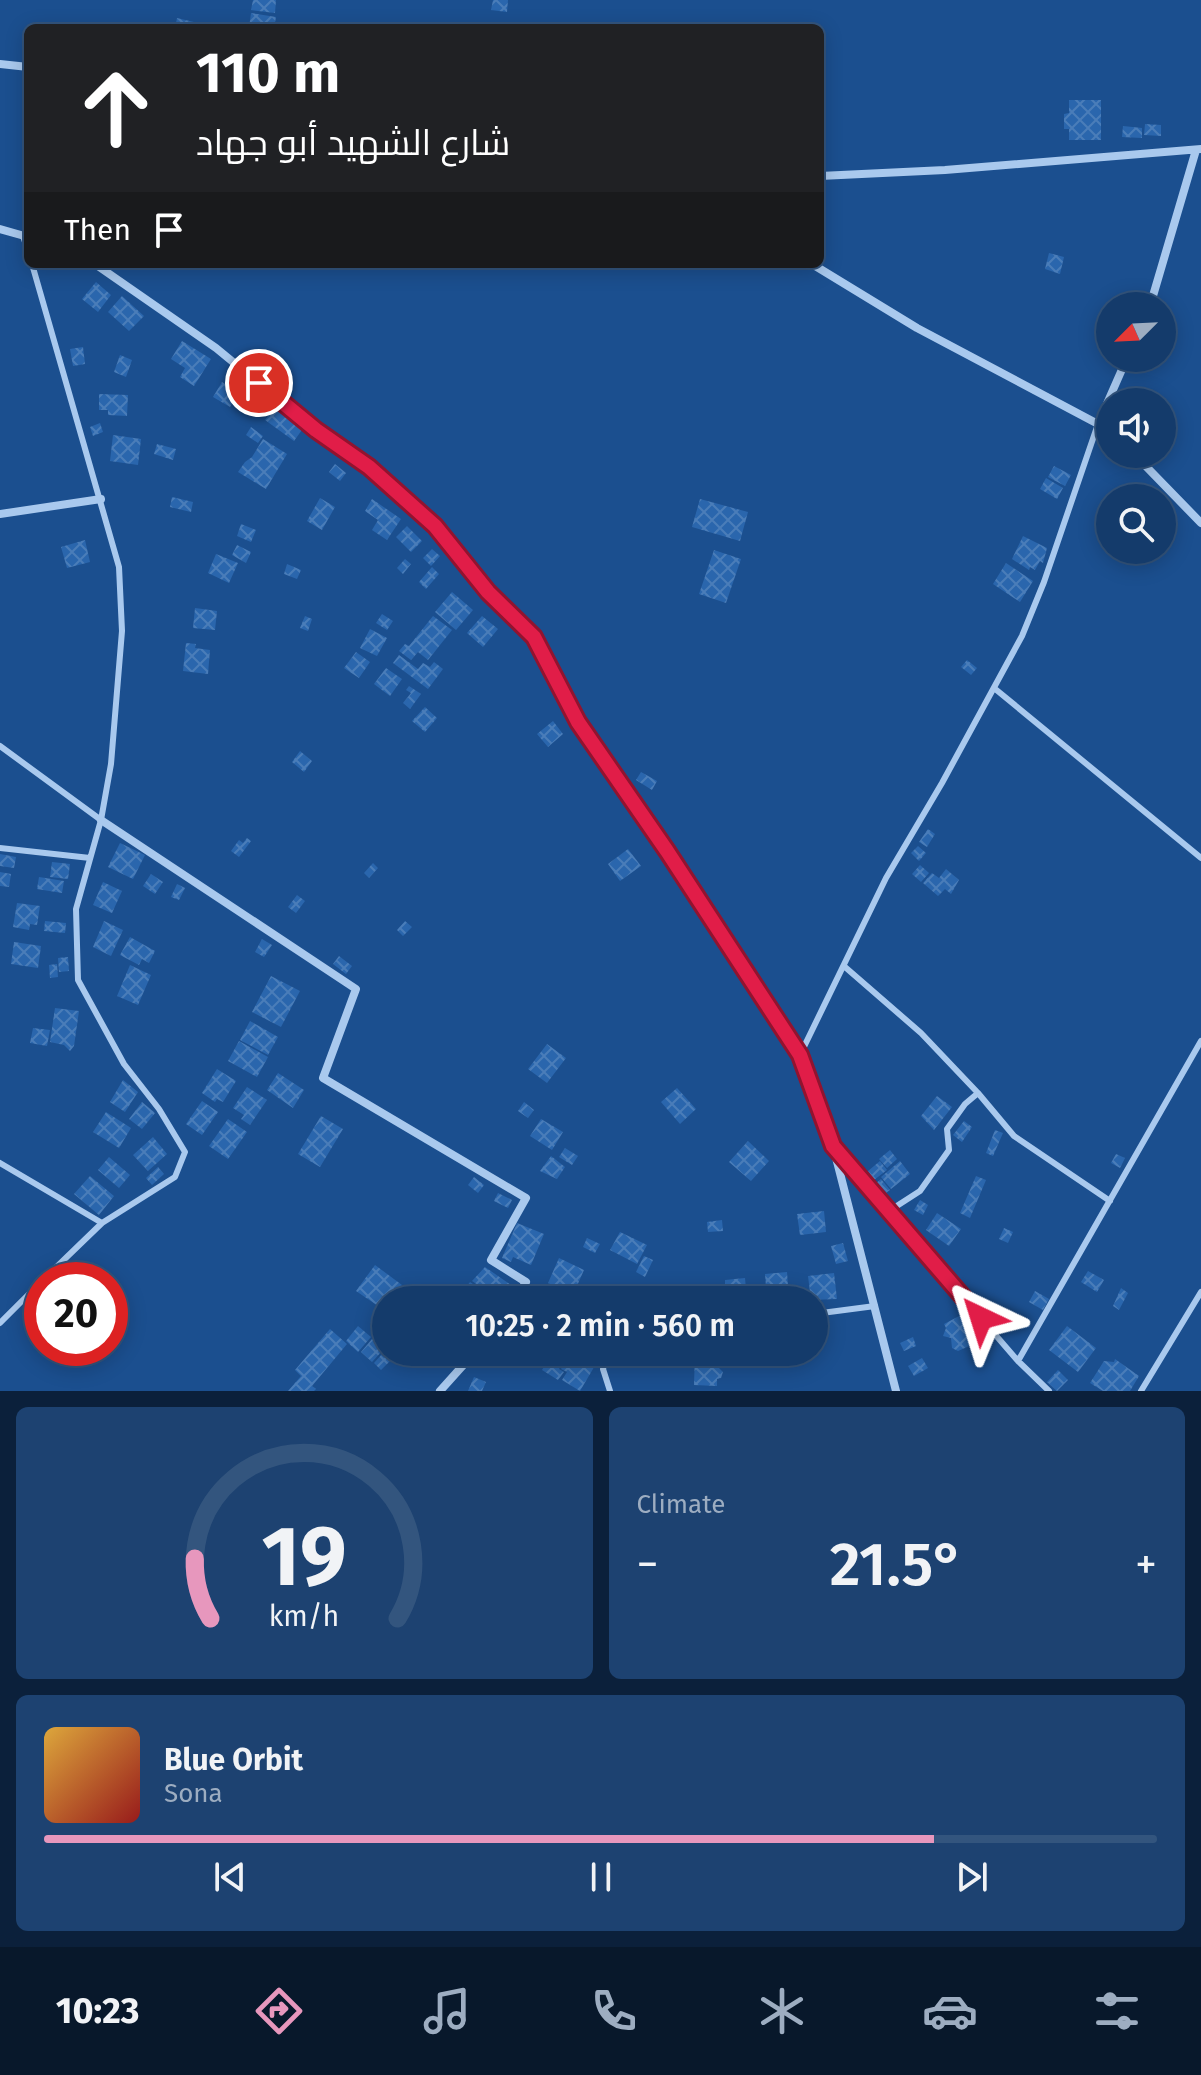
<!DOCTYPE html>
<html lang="en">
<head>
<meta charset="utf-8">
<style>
  :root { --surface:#143b6b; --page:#1d4271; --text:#f1f3f6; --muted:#9dadc1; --line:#33557e; --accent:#e797bd }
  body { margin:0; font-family:"Fira Sans",Cairo,sans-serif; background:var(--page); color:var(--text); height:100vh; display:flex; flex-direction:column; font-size:30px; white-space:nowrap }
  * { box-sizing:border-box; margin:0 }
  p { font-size:26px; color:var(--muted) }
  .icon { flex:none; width:44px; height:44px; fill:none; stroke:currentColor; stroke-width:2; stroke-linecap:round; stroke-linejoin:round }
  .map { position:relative; height:1391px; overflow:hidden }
  .side { display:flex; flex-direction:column; gap:16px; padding:16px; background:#0b203b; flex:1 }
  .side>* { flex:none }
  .top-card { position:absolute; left:24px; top:24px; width:800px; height:244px; border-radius:12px; box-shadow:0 4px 20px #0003,0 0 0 2px var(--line); background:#202124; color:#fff; overflow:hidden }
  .needle { width:52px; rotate:246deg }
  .controls { position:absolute; left:1096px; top:292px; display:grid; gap:16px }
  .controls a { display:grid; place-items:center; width:80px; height:80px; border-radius:50%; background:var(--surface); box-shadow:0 4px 20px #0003,0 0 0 2px var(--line); font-size:40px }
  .speed { position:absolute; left:24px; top:1262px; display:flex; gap:16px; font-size:40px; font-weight:700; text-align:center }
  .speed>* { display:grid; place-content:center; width:104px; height:104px; border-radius:50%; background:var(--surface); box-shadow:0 4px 20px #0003,0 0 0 2px var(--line); line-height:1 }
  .speed .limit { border:12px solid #d22; background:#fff; color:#111 }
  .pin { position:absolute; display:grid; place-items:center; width:68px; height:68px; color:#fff; margin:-34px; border:4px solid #fff; border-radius:50%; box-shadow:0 2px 8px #0007 }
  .me { position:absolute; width:88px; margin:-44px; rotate:319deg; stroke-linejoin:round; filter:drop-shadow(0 0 6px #0008) }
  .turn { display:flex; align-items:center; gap:28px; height:168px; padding:0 40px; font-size:36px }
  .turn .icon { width:104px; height:104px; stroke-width:2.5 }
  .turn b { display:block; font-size:56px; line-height:68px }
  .then { display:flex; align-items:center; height:76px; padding:0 40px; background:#0003; gap:16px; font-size:30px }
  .big { font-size:60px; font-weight:600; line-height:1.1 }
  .side .card { flex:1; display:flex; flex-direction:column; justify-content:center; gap:12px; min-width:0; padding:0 28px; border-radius:12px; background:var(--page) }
  .side .dial { align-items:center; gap:0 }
  .dial svg { height:208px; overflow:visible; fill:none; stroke:var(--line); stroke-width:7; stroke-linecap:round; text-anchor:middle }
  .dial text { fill:var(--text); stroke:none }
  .song { display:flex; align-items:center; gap:24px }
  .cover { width:96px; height:96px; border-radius:12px; background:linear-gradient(135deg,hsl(40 70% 55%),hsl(0 70% 35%)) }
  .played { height:8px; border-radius:4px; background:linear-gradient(90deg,var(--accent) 80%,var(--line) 80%) }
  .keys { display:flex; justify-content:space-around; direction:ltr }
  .heat { display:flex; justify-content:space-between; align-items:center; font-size:44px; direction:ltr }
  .side .tiles { flex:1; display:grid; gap:16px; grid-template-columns:1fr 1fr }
  .card:last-child { grid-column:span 2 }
  .trip { position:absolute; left:372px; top:1286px; width:456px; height:80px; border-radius:40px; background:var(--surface); box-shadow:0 4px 20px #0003,0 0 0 2px var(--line); font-weight:600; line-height:80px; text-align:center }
  .dock { display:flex; height:128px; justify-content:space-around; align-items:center; background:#08182b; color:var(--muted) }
  .dock .icon { width:56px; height:56px }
  .dock .current { color:var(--accent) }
  .dock b { font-size:36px; color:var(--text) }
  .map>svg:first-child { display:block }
  .building { fill:url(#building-cross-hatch) }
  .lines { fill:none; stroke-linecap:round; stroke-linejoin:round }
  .service { stroke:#a9c9ee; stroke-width:6 }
  .minor { stroke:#a9c9ee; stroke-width:8 }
  .route-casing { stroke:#92132f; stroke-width:20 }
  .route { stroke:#e11d48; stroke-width:14 }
</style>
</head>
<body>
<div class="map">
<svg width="1201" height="1391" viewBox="0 0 1201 1391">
  <defs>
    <pattern id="building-cross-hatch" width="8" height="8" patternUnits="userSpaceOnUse" patternTransform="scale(2)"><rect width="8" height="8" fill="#2a66ad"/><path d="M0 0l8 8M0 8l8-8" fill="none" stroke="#4a7db9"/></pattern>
  </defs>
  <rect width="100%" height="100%" fill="#1b4f8f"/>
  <path class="building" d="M 253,0 L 276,0 L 275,13 L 251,10 Z
    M 493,0 L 508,0 L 507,12 L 491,10 Z
    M 251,13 L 276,17 L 274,28 L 249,28 Z
    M 177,18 L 215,27 L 215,28 L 175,28 Z
    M 1069,100 L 1101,100 L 1101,140 L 1069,140 L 1069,129 L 1064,129 L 1064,114 L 1069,113 Z
    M 1145,124 L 1161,125 L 1161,136 L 1144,135 Z
    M 1123,126 L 1142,128 L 1142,138 L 1122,137 Z
    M 1049,253 L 1064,257 L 1060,274 L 1045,269 Z
    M 96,282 L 111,295 L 98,312 L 82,299 Z
    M 122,296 L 144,316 L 129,331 L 108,312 Z
    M 182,341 L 211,359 L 194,386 L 180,377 L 185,368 L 171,359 Z
    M 83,347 L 85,364 L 73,366 L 70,349 Z
    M 120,355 L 132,360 L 126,377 L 114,372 Z
    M 222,382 L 239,393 L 230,407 L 213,397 Z
    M 99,394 L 128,395 L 127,416 L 108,415 L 108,410 L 99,410 Z
    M 275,407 L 304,427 L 294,441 L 265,420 Z
    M 100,423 L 103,432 L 93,436 L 90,427 Z
    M 251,427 L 263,436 L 258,443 L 246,435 Z
    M 113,435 L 141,439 L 138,465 L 110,461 Z
    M 263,439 L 287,454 L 266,489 L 238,472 L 245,462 L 252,457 Z
    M 157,444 L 176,449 L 173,460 L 154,454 Z
    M 335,464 L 346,473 L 340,481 L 329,472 Z
    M 1054,466 L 1071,475 L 1065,486 L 1048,477 Z
    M 1046,478 L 1063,488 L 1057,499 L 1040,489 Z
    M 172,497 L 193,502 L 191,512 L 170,507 Z
    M 320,498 L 335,507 L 322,530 L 307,521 Z
    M 372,499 L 401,519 L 387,540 L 372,530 L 378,520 L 365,511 Z
    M 700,499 L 748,512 L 740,541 L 692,527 Z
    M 241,524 L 256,530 L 251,542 L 237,536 Z
    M 407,526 L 422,541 L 411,552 L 396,537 Z
    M 1023,536 L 1047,548 L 1043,563 L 1040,561 L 1035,570 L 1030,567 L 1029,570 L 1012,559 Z
    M 85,540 L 90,562 L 67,568 L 61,547 Z
    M 237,545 L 251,552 L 246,563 L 232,555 Z
    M 432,549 L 440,556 L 431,566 L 423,558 Z
    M 714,550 L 741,559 L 726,603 L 699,594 Z
    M 216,554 L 238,563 L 229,583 L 208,573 Z
    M 405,559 L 411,564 L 403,574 L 397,568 Z
    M 1006,563 L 1033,581 L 1020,602 L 993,584 Z
    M 287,564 L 301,570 L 297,579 L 284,574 Z
    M 432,567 L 439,574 L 426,589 L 419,582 Z
    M 452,592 L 473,610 L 456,630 L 435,612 Z
    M 195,608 L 217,611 L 215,630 L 193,628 Z
    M 382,614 L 393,621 L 387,630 L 376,623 Z
    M 305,616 L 312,619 L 308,631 L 300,628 Z
    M 433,616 L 452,630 L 428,660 L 418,652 L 411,660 L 399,651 L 405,644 L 409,646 Z
    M 482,616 L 498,629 L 483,647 L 467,633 Z
    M 370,629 L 387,638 L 377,656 L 360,648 Z
    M 186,643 L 196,644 L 195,648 L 210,650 L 208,674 L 183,671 Z
    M 356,652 L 370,662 L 359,678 L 344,668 Z
    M 399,655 L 418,669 L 423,663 L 430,667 L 434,662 L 443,669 L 428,689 L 393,663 Z
    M 967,660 L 977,668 L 971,675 L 961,667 Z
    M 386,668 L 402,679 L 390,696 L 374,684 Z
    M 409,686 L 421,694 L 410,709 L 403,703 L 411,693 L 406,690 Z
    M 425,707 L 437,718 L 425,732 L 412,721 Z
    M 553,721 L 563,734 L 548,747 L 537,734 Z
    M 300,751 L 312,761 L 304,772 L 292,762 Z
    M 641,772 L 657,781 L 652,790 L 636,780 Z
    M 928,829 L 935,834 L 927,847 L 919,842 Z
    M 247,838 L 251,841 L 239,857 L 231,851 L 239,840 L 243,843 Z
    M 120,843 L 145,855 L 133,879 L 108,867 Z
    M 918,846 L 926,853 L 919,861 L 911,853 Z
    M 628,849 L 641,866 L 620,881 L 608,864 Z
    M 0,854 L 16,857 L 14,868 L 0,866 Z
    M 52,862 L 70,864 L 68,879 L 50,877 Z
    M 373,863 L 378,868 L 369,878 L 364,873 Z
    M 920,865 L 929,873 L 921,882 L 912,874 Z
    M 946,869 L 959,880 L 951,894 L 945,889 L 938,896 L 923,883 L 932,873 L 939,878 Z
    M 0,872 L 11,874 L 9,887 L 0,886 Z
    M 151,874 L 163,882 L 155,894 L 143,886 Z
    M 39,877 L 64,881 L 62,893 L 37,889 Z
    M 103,882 L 122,891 L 112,913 L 93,905 Z
    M 177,884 L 185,888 L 179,900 L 171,897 Z
    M 297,895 L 305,901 L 296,913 L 288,907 Z
    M 17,903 L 40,906 L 37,925 L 30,924 L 29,930 L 13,927 Z
    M 45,921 L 66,923 L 65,933 L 44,931 Z
    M 104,921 L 123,930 L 111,956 L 93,947 Z
    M 405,921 L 412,927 L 403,936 L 397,930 Z
    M 130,937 L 155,951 L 149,963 L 142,959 L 139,965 L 120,955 Z
    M 262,939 L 272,945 L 264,957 L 255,952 Z
    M 14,942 L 41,946 L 38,968 L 11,964 Z
    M 339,956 L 352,966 L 346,974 L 333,964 Z
    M 68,957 L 69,971 L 59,972 L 58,958 Z
    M 57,964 L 58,977 L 50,978 L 49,965 Z
    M 130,965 L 151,975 L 138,1005 L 117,996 Z
    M 271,976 L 300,991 L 281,1027 L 252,1012 Z
    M 55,1008 L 79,1011 L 74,1046 L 70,1051 L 64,1045 L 50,1042 Z
    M 250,1021 L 278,1037 L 268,1055 L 240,1040 Z
    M 33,1028 L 50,1030 L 47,1046 L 30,1043 Z
    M 239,1041 L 268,1057 L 257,1077 L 228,1061 Z
    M 547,1044 L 566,1058 L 547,1083 L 528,1069 Z
    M 217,1069 L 236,1081 L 223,1102 L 217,1099 L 215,1102 L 202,1093 Z
    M 278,1073 L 304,1090 L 293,1108 L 267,1090 Z
    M 123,1080 L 138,1092 L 125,1112 L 110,1102 Z
    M 247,1087 L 267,1100 L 250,1125 L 241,1119 L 244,1115 L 233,1108 Z
    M 677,1088 L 696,1109 L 680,1124 L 661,1102 Z
    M 937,1096 L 952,1107 L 934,1130 L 921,1116 Z
    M 202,1101 L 218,1112 L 202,1135 L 186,1124 Z
    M 142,1102 L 155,1113 L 142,1129 L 129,1119 Z
    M 524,1102 L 534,1110 L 528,1118 L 518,1111 Z
    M 106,1112 L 131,1128 L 119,1148 L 93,1132 Z
    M 321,1116 L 343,1129 L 320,1167 L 298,1154 Z
    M 228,1119 L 247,1132 L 228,1159 L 209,1146 Z
    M 541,1119 L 563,1132 L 552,1150 L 530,1136 Z
    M 964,1121 L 972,1127 L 962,1142 L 953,1135 Z
    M 995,1130 L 1003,1133 L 993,1156 L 986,1153 Z
    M 153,1137 L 167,1154 L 148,1171 L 133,1155 Z
    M 748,1141 L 769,1161 L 751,1181 L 729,1162 Z
    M 565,1148 L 578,1156 L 572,1165 L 559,1157 Z
    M 890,1150 L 897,1159 L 887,1168 L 879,1159 Z
    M 1116,1154 L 1125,1158 L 1120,1168 L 1111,1163 Z
    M 551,1156 L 565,1167 L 557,1179 L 540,1171 Z
    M 109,1157 L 130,1175 L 119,1188 L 98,1170 Z
    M 880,1161 L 887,1170 L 874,1180 L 868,1171 Z
    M 900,1161 L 910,1174 L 891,1189 L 881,1177 Z
    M 158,1167 L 164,1174 L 152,1185 L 146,1178 Z
    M 90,1176 L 114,1196 L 99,1215 L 74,1194 Z
    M 976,1176 L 986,1180 L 970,1218 L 960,1213 Z
    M 474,1177 L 484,1185 L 478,1193 L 468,1185 Z
    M 881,1179 L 890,1190 L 883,1195 L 875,1184 Z
    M 498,1193 L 512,1200 L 508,1208 L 494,1201 Z
    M 920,1200 L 928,1205 L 923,1215 L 914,1210 Z
    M 824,1211 L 826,1232 L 800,1235 L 797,1214 Z
    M 937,1213 L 961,1229 L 949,1246 L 926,1230 Z
    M 722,1220 L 723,1231 L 708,1232 L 707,1222 Z
    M 517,1223 L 544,1234 L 531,1265 L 513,1257 L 511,1262 L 502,1258 Z
    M 1004,1228 L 1013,1232 L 1008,1243 L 999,1239 Z
    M 620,1232 L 647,1245 L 637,1264 L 610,1250 Z
    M 587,1238 L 600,1244 L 595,1253 L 583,1247 Z
    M 843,1243 L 848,1261 L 836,1264 L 831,1246 Z
    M 644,1256 L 653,1260 L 645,1277 L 636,1272 Z
    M 559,1258 L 584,1270 L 573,1295 L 548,1283 Z
    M 375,1265 L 402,1285 L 391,1300 L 386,1300 L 384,1310 L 356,1291 Z
    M 485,1267 L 511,1285 L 500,1300 L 472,1281 Z
    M 1088,1271 L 1104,1280 L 1097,1292 L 1081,1282 Z
    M 787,1272 L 789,1300 L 767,1300 L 765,1274 Z
    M 834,1273 L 837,1299 L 811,1300 L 808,1276 Z
    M 745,1278 L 747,1300 L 720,1299 L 720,1290 L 725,1289 L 725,1280 Z
    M 470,1282 L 496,1300 L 459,1298 Z
    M 1121,1288 L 1128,1293 L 1119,1310 L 1113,1306 Z
    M 413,1290 L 427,1300 L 405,1300 Z
    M 1035,1291 L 1049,1299 L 1043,1310 L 1029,1302 Z
    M 965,1313 L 975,1333 L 981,1330 L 985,1339 L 958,1351 L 952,1348 L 951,1338 L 943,1336 L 946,1328 L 944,1324 Z
    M 358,1326 L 371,1337 L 358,1352 L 346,1341 Z
    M 1067,1326 L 1096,1348 L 1078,1372 L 1049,1350 Z
    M 330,1329 L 347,1344 L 312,1386 L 316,1389 L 314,1391 L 288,1391 L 301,1376 L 295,1370 Z
    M 913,1337 L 916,1346 L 904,1351 L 900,1343 Z
    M 372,1339 L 384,1349 L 372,1362 L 361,1352 Z
    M 553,1352 L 569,1352 L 559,1369 L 564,1372 L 558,1380 L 542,1370 Z
    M 572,1352 L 593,1352 L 600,1357 L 580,1391 L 562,1380 L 567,1372 L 561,1369 Z
    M 695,1353 L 719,1355 L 718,1367 L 723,1372 L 721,1378 L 717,1379 L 717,1386 L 694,1385 Z
    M 382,1354 L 390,1361 L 381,1370 L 374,1363 Z
    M 922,1358 L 928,1368 L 914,1376 L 908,1366 Z
    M 1115,1359 L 1139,1376 L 1130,1391 L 1103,1391 L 1090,1383 L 1104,1361 L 1114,1362 Z
    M 1058,1370 L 1068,1380 L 1057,1391 L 1047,1382 Z
    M 474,1377 L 486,1382 L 482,1391 L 468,1391 Z"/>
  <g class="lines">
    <path class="service" d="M 23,236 L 28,251
      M 32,264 L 119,567 L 122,631 L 111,764 L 101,820 L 76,909 L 78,980 L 124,1064 L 159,1109 L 185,1152 L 175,1177 L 102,1223 L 43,1280
      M 994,688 L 1201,858
      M 0,746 L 101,820
      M 0,848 L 90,858
      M 845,967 L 921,1033 L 978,1093
      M 800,1055 L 886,878 L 942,783 L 1022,636 L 1044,582 L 1098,424
      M 834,1148 L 1018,1361 L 1049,1391
      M 0,1163 L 102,1223
      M 889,1211 L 920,1191 L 949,1150 L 947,1129 L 965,1104 L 978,1093 L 1014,1136 L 1110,1201
      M 814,1314 L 875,1306
      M 0,1323 L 42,1281
      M 514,1352 L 525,1359 L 537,1352
      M 608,1352 L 603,1369 L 610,1391
      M 1018,1361 L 1201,1041
      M 1141,1391 L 1201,1292"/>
    <path class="minor" d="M 0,64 L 28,67
      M 820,176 L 945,170 L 1201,149
      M 0,229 L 28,237
      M 95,264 L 216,348 L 316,430 L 369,467 L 435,526 L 488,592 L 534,637 L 578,722 L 667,851 L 800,1055 L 833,1146 L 896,1391
      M 812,264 L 917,328 L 1098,424 L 1110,434
      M 1150,306 L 1196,150
      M 1098,424 L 1127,358
      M 1134,454 L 1201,523
      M 0,514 L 101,499
      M 101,820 L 356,989 L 323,1078 L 526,1198 L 491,1260 L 526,1282 L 514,1300
      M 440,1391 L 475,1352"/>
  </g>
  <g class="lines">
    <g class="route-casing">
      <path id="route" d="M 259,383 L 316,430 L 369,467 L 435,526 L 488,592 L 534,637 L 578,722 L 667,851 L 800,1055 L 833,1146 L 981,1318"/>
    </g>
    <use href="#route" class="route"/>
  </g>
</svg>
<div class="controls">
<a><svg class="needle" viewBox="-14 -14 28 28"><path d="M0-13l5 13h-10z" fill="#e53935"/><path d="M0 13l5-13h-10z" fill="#9dadc1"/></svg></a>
<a><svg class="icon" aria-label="sound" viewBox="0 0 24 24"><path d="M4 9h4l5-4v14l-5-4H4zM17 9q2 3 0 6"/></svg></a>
<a><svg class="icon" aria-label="search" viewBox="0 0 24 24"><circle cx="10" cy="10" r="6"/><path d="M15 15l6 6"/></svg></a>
</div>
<div class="speed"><div class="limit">20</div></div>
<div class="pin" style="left:259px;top:383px;background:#d93025"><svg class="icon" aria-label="arrive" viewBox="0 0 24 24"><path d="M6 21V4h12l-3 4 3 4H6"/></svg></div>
<svg class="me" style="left:981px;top:1318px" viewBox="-20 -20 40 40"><path d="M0-17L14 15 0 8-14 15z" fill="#e11d48" stroke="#fff" stroke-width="4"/></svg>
<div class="trip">10:25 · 2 min · 560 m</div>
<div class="top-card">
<div class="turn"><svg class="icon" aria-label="ahead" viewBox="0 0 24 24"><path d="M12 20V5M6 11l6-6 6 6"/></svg><div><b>110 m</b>شارع الشهيد أبو جهاد</div></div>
<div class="then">Then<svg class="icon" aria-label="arrive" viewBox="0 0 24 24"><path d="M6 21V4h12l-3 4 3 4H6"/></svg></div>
</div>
</div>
<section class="side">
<div class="tiles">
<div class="card dial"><svg viewBox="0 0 100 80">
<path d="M14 69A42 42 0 1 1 86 69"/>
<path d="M14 69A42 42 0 0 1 8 46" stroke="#e797bd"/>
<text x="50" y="56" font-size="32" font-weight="700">19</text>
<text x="50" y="72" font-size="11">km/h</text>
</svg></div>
<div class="card"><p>Climate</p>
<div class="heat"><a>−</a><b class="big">21.5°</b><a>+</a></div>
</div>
<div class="card">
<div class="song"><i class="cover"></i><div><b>Blue Orbit</b><p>Sona</p></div></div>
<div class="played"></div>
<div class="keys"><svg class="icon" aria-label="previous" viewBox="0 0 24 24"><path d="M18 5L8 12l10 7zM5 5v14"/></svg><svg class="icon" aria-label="pause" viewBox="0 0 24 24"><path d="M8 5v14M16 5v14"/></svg><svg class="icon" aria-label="next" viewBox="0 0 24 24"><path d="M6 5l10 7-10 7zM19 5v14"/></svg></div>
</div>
</div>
</section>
<nav class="dock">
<b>10:23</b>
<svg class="icon current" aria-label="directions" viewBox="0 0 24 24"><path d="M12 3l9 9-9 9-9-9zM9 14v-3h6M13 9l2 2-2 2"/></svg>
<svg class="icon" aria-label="music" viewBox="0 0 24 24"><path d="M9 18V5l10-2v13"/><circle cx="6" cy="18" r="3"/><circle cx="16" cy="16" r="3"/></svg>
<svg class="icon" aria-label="phone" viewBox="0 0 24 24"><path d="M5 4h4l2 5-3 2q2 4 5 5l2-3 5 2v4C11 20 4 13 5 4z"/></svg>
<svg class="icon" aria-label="climate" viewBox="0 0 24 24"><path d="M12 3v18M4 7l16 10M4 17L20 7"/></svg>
<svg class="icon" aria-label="car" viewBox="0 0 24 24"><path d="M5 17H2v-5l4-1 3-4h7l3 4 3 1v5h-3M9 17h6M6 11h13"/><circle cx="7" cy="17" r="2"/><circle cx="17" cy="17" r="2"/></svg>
<svg class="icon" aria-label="filters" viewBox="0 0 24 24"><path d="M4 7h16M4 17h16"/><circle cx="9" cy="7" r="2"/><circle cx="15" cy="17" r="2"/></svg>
</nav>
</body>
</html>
